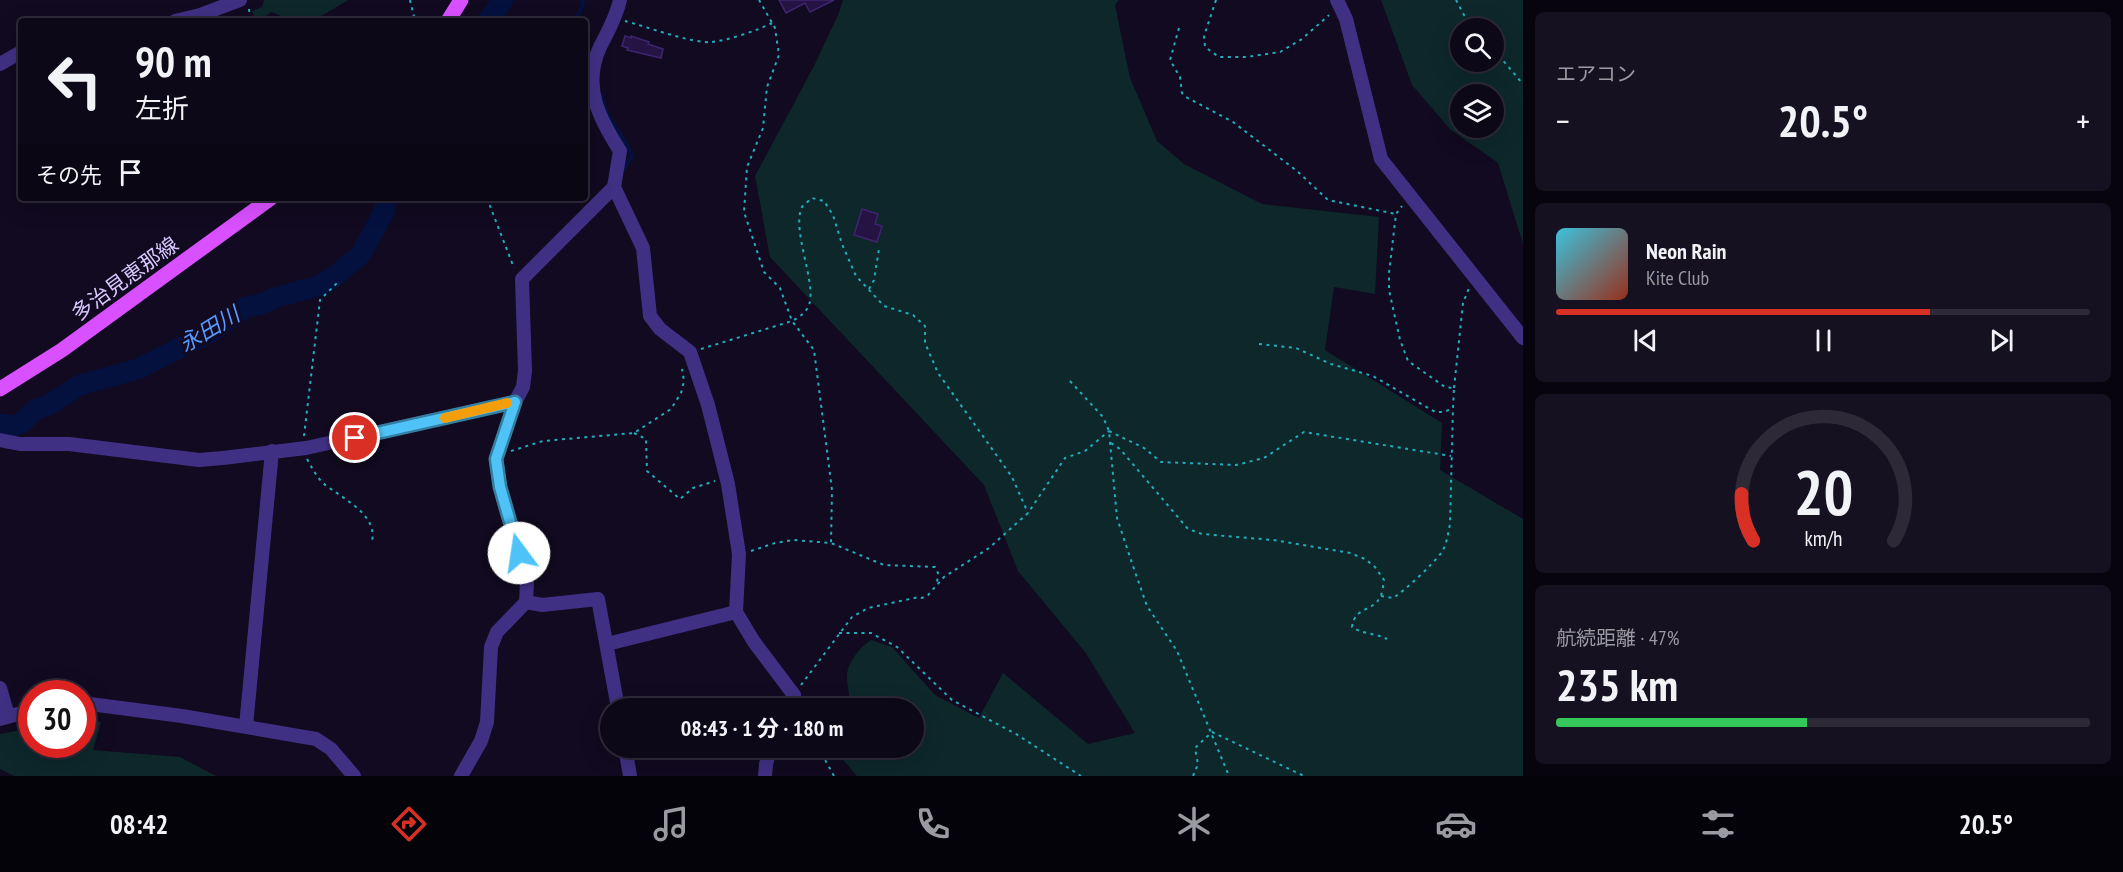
<!DOCTYPE html>
<html lang="ja">
<head>
<meta charset="utf-8">
<style>
  :root { --surface:#0d0818; --page:#161121; --text:#f1f3f6; --muted:#9a9aa2; --line:#2d2937; --accent:#d93025 }
  body { margin:0; font-family:"PT Sans Narrow","Noto Sans JP",sans-serif; background:var(--page); color:var(--text); height:100vh; display:flex; flex-direction:column; font-size:22px; white-space:nowrap }
  * { box-sizing:border-box; margin:0 }
  p { font-size:20px; color:var(--muted) }
  .icon { flex:none; width:33px; height:33px; fill:none; stroke:currentColor; stroke-width:2; stroke-linecap:round; stroke-linejoin:round }
  .map { position:relative; flex:1; overflow:hidden }
  .sheet { display:flex; flex-direction:column; gap:12px; padding:12px; background:#07040d; width:600px }
  .sheet>* { flex:none }
  .guide { position:absolute; left:18px; top:18px; width:570px; height:183px; border-radius:6px; box-shadow:0 6px 24px #0002,0 0 0 2px var(--line); background:#0d0818; color:var(--text); overflow:hidden }
  .buttons { position:absolute; left:1450px; top:18px; display:grid; gap:12px }
  .buttons a { display:grid; place-items:center; width:54px; height:54px; border-radius:50%; background:var(--surface); box-shadow:0 6px 24px #0002,0 0 0 2px var(--line); font-size:30px }
  .speed { position:absolute; left:18px; top:680px; display:flex; gap:12px; font-size:30px; font-weight:700; text-align:center }
  .speed>* { display:grid; place-content:center; width:78px; height:78px; border-radius:50%; background:var(--surface); box-shadow:0 6px 24px #0002,0 0 0 2px var(--line); line-height:1 }
  .speed .limit { border:9px solid #d22; background:#fff; color:#111 }
  .pin { position:absolute; display:grid; place-items:center; width:51px; height:51px; color:#fff; margin:-26px; border:3px solid #fff; border-radius:50%; box-shadow:0 2px 6px #0007 }
  .me { position:absolute; width:66px; margin:-33px; rotate:346deg; stroke-linejoin:round; filter:drop-shadow(0 0 4px #0008) }
  .turn { display:flex; align-items:center; gap:21px; height:126px; padding:0 18px; font-size:27px }
  .turn .icon { width:78px; height:78px; stroke-width:2.5 }
  .turn b { display:block; font-size:42px; line-height:51px }
  .then { display:flex; align-items:center; height:57px; padding:0 18px; background:#0003; gap:12px; font-size:22px }
  .big { font-size:45px; font-weight:700; line-height:1.1 }
  .sheet .widget { flex:1; display:flex; flex-direction:column; justify-content:center; gap:9px; min-width:0; padding:0 21px; border-radius:9px; background:var(--page) }
  .sheet .dial { align-items:center; gap:0 }
  .dial svg { height:156px; overflow:visible; fill:none; stroke:var(--line); stroke-width:7; stroke-linecap:round; text-anchor:middle }
  .dial text { fill:var(--text); stroke:none }
  .song { display:flex; align-items:center; gap:18px }
  .cover { width:72px; height:72px; border-radius:9px; background:linear-gradient(135deg,hsl(190 70% 55%),hsl(10 70% 35%)) }
  .played { height:6px; border-radius:3px; background:linear-gradient(90deg,var(--accent) 70%,var(--line) 70%) }
  .keys { display:flex; justify-content:space-around; direction:ltr }
  .heat { display:flex; justify-content:space-between; align-items:center; font-size:33px; direction:ltr }
  .charge { height:9px; border-radius:4px; background:linear-gradient(90deg,#34c759 47%,var(--line) 0) }
  .trip { position:absolute; left:600px; top:698px; width:324px; height:60px; border-radius:30px; background:var(--surface); box-shadow:0 6px 24px #0002,0 0 0 2px var(--line); font-weight:700; line-height:60px; text-align:center }
  .tabs { display:flex; height:96px; justify-content:space-around; align-items:center; background:#05030a; color:var(--muted) }
  .tabs .icon { width:42px; height:42px }
  .tabs .active { color:var(--accent) }
  .tabs b { font-size:27px; color:var(--text) }
  main { display:flex; flex:1; min-height:0 }
  .map>svg:first-child { display:block }
  .green { fill:#0d272b; fill-rule:evenodd }
  .lines { fill:none; stroke-linecap:round; stroke-linejoin:round }
  .stream { stroke:#04113f; stroke-width:4 }
  .river { stroke:#04113f; stroke-width:21 }
  .building { fill:#251443; stroke:#3f2471; stroke-width:1.5 }
  .path { stroke:#21adbc; stroke-width:2; stroke-dasharray:3 4.5; stroke-linecap:butt }
  .minor { stroke:#403084; stroke-width:14 }
  .major { stroke:#d850ff; stroke-width:15 }
  .route-casing { stroke:#337fa1; stroke-width:15 }
  .route { stroke:#4fc3f7; stroke-width:10 }
  .slow { stroke:#f59e0b; stroke-width:10 }
  .labels { text-anchor:middle; stroke-width:6; stroke-linejoin:round; paint-order:stroke }
  .street-label { font-size:21px; fill:#d8c9ff; stroke:#110a20 }
  .water-label { font-size:22px; font-style:italic; fill:#5798ff; stroke:#110a20 }
</style>
</head>
<body>
<main>
<div class="map">
<svg width="1523" height="776" viewBox="0 0 1523 776">
  <rect width="100%" height="100%" fill="#110a20"/>
  <path class="green" d="M 264,0 L 348,0 L 318,18 L 317,21 L 284,21 L 279,15 L 271,12 L 260,21 L 255,21 L 252,11 L 262,7 Z
    M 843,0 L 1119,0 L 1115,5 L 1130,78 L 1157,141 L 1184,164 L 1262,204 L 1379,217 L 1375,294 L 1334,287 L 1325,350 L 1442,423 L 1440,470 L 1523,519 L 1523,776 L 857,776 L 839,755 L 837,747 L 914,747 L 914,708 L 846,708 C 853,697 846,687 847,675 C 848,662 860,647 871,640 L 892,647 L 935,695 L 979,718 L 1003,673 L 1088,744 L 1135,733 L 1085,652 L 1018,571 L 984,485 L 770,257 L 755,176 L 814,66 L 838,15 Z
    M 1381,0 L 1523,0 L 1523,244 L 1498,163 L 1450,129 L 1412,85 ZM 1461,28 L 1494,28 L 1494,62 L 1461,62 ZM 1494,94 L 1494,128 L 1461,128 L 1461,94 Z
    M 85,718 L 101,722 L 93,750 L 180,757 L 216,776 L 14,776 L 0,769 L 0,734 L 31,728 L 32,744 L 82,744 L 83,719 Z"/>
  <g class="lines">
    <path class="stream" d="M 575,21 L 583,5 L 582,0
      M 602,96 C 604,118 625,135 632,156 L 621,173"/>
    <path class="river" d="M 488,21 L 503,0
      M 0,424 L 12,426 L 22,423 L 36,409 L 49,405 L 80,385 L 138,369 L 213,331 L 246,307 L 262,304 L 274,298 L 321,285 L 334,277 L 361,254 L 384,212 L 387,198"/>
  </g>
  <path class="building" d="M 779,0 L 834,0 L 810,12 L 805,3 L 786,13 Z
    M 625,36 L 631,38 L 631,36 L 649,42 L 648,44 L 663,49 L 661,58 L 627,50 L 628,48 L 622,46 Z
    M 862,209 L 878,214 L 875,224 L 882,226 L 877,242 L 854,235 Z"/>
  <g class="lines">
    <path class="path" d="M 410,0 L 415,21
      M 759,0 L 775,28 L 779,55 L 767,87 L 763,128 L 747,167 L 744,212 L 764,272 L 780,288 L 792,321 L 814,350 L 832,490 L 831,543
      M 1216,0 L 1204,36 L 1205,47 L 1219,57 L 1246,57 L 1280,52 L 1302,39 L 1329,15
      M 1456,0 L 1464,15 L 1476,28
      M 249,9 L 250,21
      M 496,21 L 496,20
      M 625,21 C 644,26 694,44 711,42 C 726,41 759,30 772,23
      M 1179,28 L 1170,60 L 1180,77 L 1182,93 L 1186,97 L 1233,122 L 1297,171 L 1328,200 L 1396,214
      M 1494,50 L 1523,84
      M 487,198 L 514,268
      M 869,289 L 874,280 L 879,249
      M 1259,344 L 1296,348 L 1331,364 L 1373,376 L 1435,412 L 1444,412 L 1453,408 L 1454,388 L 1445,387 L 1408,361 L 1400,340 L 1389,290 L 1389,273 L 1396,214 L 1402,206
      M 701,349 L 792,321 C 799,317 806,313 809,305 C 817,283 791,230 802,207 C 804,204 809,201 812,198 L 824,201 L 833,215 L 842,244 L 856,276 L 884,306 L 913,315 L 925,326 L 925,343 L 938,373 L 1012,477 L 1028,513
      M 1070,381 L 1103,417 L 1109,431 L 1117,518 L 1133,566 L 1147,606 L 1177,651 L 1229,776
      M 1454,388 L 1463,303 L 1469,288
      M 1109,431 L 1144,448 L 1161,462 L 1236,465 L 1264,458 L 1304,432 L 1451,456
      M 634,433 L 646,439 L 647,471 L 680,499 L 693,488 L 715,481
      M 304,436 L 320,300 L 339,281
      M 1111,443 L 1120,449 L 1188,529 L 1202,534 L 1273,540 L 1350,553 L 1365,559 L 1375,567 L 1384,580 C 1383,585 1383,591 1381,595 C 1374,613 1355,605 1352,627 C 1362,634 1375,633 1387,639
      M 511,451 L 543,441 L 634,433 L 671,409 L 681,393 L 684,381 L 682,369
      M 307,459 C 312,468 316,476 323,483 C 339,497 378,513 372,541
      M 751,551 L 775,543 L 793,540 L 831,543 L 884,565 L 935,567 L 938,573 L 937,583
      M 1381,596 L 1393,598 C 1407,589 1432,565 1442,552 C 1447,543 1448,534 1450,524 L 1453,408
      M 839,633 L 871,633 L 897,647 L 952,700 L 1016,734 L 1081,776
      M 801,685 L 852,617 L 868,608 L 919,597 L 922,598 L 928,595 L 944,577 L 989,548 L 1028,513 L 1065,458 L 1085,451 L 1109,431
      M 818,747 L 834,776
      M 1193,776 L 1198,764 L 1195,748 L 1212,732 L 1304,776"/>
    <path class="minor" d="M 1337,0 L 1346,19 L 1381,159 L 1523,338
      M 175,21 L 200,15 L 240,0
      M 0,64 L 21,52
      M 614,187 L 643,248 L 650,316 L 660,329 L 690,352 L 708,405 L 728,484 L 739,554 L 736,612 L 754,642 L 794,695 L 786,708
      M 0,440 L 20,444 L 69,444 L 199,460 L 223,458 L 306,448 L 515,402
      M 526,602 L 542,605 L 598,599 L 618,708
      M 607,644 L 736,612
      M 0,688 L 8,716
      M 82,703 L 182,716 L 316,739 L 331,749 L 354,776
      M 0,719 L 32,710
      M 246,726 L 272,451
      M 625,747 L 630,776
      M 461,776 L 481,741 L 487,722 L 491,647 L 497,632 L 526,602 L 527,582 L 500,487 L 496,459 L 515,402 L 523,387 L 525,371 L 522,279 L 614,187 L 620,151 C 599,118 582,86 600,47 C 608,31 616,18 620,0
      M 765,776 L 766,764 L 771,747"/>
    <path class="major" d="M 448,21 L 461,0
      M 0,389 L 62,350 L 271,198"/>
  </g>
  <g class="lines">
    <g class="route-casing">
      <path id="route" d="M 355,438 L 515,402 L 496,459 L 500,487 L 519,553"/>
    </g>
    <use href="#route" class="route"/>
    <path class="slow" d="M 445,418 L 507,403"/>
  </g>
  <g class="labels">
    <g class="street-label">
      <text transform="translate(125 279) rotate(-36)" y="7">多治見恵那線</text>
    </g>
    <g class="water-label">
      <text transform="translate(209 329) rotate(-31)" y="8">永田川</text>
    </g>
  </g>
</svg>
<div class="buttons">
<a><svg class="icon" aria-label="search" viewBox="0 0 24 24"><circle cx="10" cy="10" r="6"/><path d="M15 15l6 6"/></svg></a>
<a><svg class="icon" aria-label="layers" viewBox="0 0 24 24"><path d="M12 4l9 5-9 5-9-5zM3 14l9 5 9-5"/></svg></a>
</div>
<div class="speed"><div class="limit">30</div></div>
<div class="pin" style="left:355px;top:438px;background:#d93025"><svg class="icon" aria-label="arrive" viewBox="0 0 24 24"><path d="M6 21V4h12l-3 4 3 4H6"/></svg></div>
<svg class="me" style="left:519px;top:553px" viewBox="-20 -20 40 40"><circle r="19" fill="#fff"/><path d="M0-13L10 11 0 6-10 11z" fill="#4fc3f7"/></svg>
<div class="trip">08:43 · 1 分 · 180 m</div>
<div class="guide">
<div class="turn"><svg class="icon" aria-label="left" viewBox="0 0 24 24"><path d="M17 20v-9H6M10 6l-5 5 5 5"/></svg><div><b>90 m</b>左折</div></div>
<div class="then">その先<svg class="icon" aria-label="arrive" viewBox="0 0 24 24"><path d="M6 21V4h12l-3 4 3 4H6"/></svg></div>
</div>
</div>
<section class="sheet">
<div class="widget"><p>エアコン</p>
<div class="heat"><a>−</a><b class="big">20.5°</b><a>+</a></div>
</div>
<div class="widget">
<div class="song"><i class="cover"></i><div><b>Neon Rain</b><p>Kite Club</p></div></div>
<div class="played"></div>
<div class="keys"><svg class="icon" aria-label="previous" viewBox="0 0 24 24"><path d="M18 5L8 12l10 7zM5 5v14"/></svg><svg class="icon" aria-label="pause" viewBox="0 0 24 24"><path d="M8 5v14M16 5v14"/></svg><svg class="icon" aria-label="next" viewBox="0 0 24 24"><path d="M6 5l10 7-10 7zM19 5v14"/></svg></div>
</div>
<div class="widget dial"><svg viewBox="0 0 100 80">
<path d="M14 69A42 42 0 1 1 86 69"/>
<path d="M14 69A42 42 0 0 1 8 45" stroke="#d93025"/>
<text x="50" y="56" font-size="32" font-weight="700">20</text>
<text x="50" y="72" font-size="11">km/h</text>
</svg></div>
<div class="widget"><p>航続距離 · 47%</p><b class="big">235 km</b><div class="charge"></div></div>
</section>
</main>
<nav class="tabs">
<b>08:42</b>
<svg class="icon active" aria-label="directions" viewBox="0 0 24 24"><path d="M12 3l9 9-9 9-9-9zM9 14v-3h6M13 9l2 2-2 2"/></svg>
<svg class="icon" aria-label="music" viewBox="0 0 24 24"><path d="M9 18V5l10-2v13"/><circle cx="6" cy="18" r="3"/><circle cx="16" cy="16" r="3"/></svg>
<svg class="icon" aria-label="phone" viewBox="0 0 24 24"><path d="M5 4h4l2 5-3 2q2 4 5 5l2-3 5 2v4C11 20 4 13 5 4z"/></svg>
<svg class="icon" aria-label="climate" viewBox="0 0 24 24"><path d="M12 3v18M4 7l16 10M4 17L20 7"/></svg>
<svg class="icon" aria-label="car" viewBox="0 0 24 24"><path d="M5 17H2v-5l4-1 3-4h7l3 4 3 1v5h-3M9 17h6M6 11h13"/><circle cx="7" cy="17" r="2"/><circle cx="17" cy="17" r="2"/></svg>
<svg class="icon" aria-label="filters" viewBox="0 0 24 24"><path d="M4 7h16M4 17h16"/><circle cx="9" cy="7" r="2"/><circle cx="15" cy="17" r="2"/></svg>
<b>20.5°</b>
</nav>
</body>
</html>
